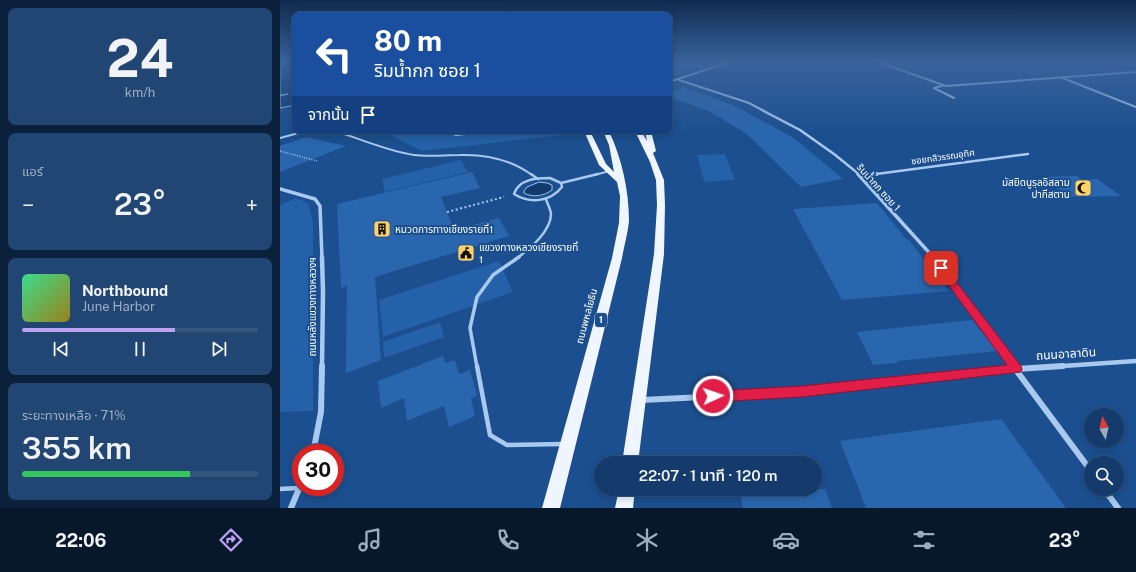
<!DOCTYPE html>
<html lang="th">
<head>
<meta charset="utf-8">
<style>
  :root { --surface:#143b6b; --page:#214673; --text:#f1f3f6; --muted:#9dadc1; --line:#33557e; --accent:#bca0f2 }
  body { margin:0; font-family:"Public Sans","Noto Sans Thai",sans-serif; background:var(--page); color:var(--text); height:100vh; display:flex; flex-direction:column; font-size:15px; white-space:nowrap }
  * { box-sizing:border-box; margin:0 }
  p { font-size:13px; color:var(--muted) }
  .icon { flex:none; width:22px; height:22px; fill:none; stroke:currentColor; stroke-width:2; stroke-linecap:round; stroke-linejoin:round }
  .map { position:relative; flex:1; overflow:hidden }
  .side { display:flex; flex-direction:column; gap:8px; padding:8px; background:#0b203b; width:280px }
  .side>* { flex:none }
  .top-card { position:absolute; left:12px; top:12px; width:380px; height:122px; border-radius:8px; box-shadow:0 2px 10px #0003,0 0 0 1px var(--line); background:#1a4fa0; color:#fff; overflow:hidden }
  .needle { width:26px; rotate:352deg }
  .buttons { position:absolute; left:804px; top:408px; display:grid; gap:8px }
  .buttons a { display:grid; place-items:center; width:40px; height:40px; border-radius:50%; background:var(--surface); box-shadow:0 2px 10px #0003,0 0 0 1px var(--line); font-size:20px }
  .speed { position:absolute; left:12px; top:444px; display:flex; gap:8px; font-size:20px; font-weight:700; text-align:center }
  .speed>* { display:grid; place-content:center; width:52px; height:52px; border-radius:50%; background:var(--surface); box-shadow:0 2px 10px #0003,0 0 0 1px var(--line); line-height:1 }
  .speed .limit { border:6px solid #d22; background:#fff; color:#111 }
  .pin { position:absolute; display:grid; place-items:center; width:34px; height:34px; color:#fff; margin:-17px; border-radius:8px; box-shadow:0 2px 6px #0006 }
  .me { position:absolute; width:44px; margin:-22px; rotate:87deg; stroke-linejoin:round; filter:drop-shadow(0 0 3px #0008) }
  .turn { display:flex; align-items:center; gap:14px; height:84px; padding:0 16px; font-size:18px }
  .turn .icon { width:52px; height:52px; stroke-width:2.5 }
  .turn b { display:block; font-size:28px; line-height:34px }
  .then { display:flex; align-items:center; height:38px; padding:0 16px; background:#0003; gap:8px; font-size:15px }
  .big { font-size:30px; font-weight:600; line-height:1.1 }
  .side .tile { flex:1; display:flex; flex-direction:column; justify-content:center; gap:6px; min-width:0; padding:0 14px; border-radius:8px; background:var(--page) }
  .side .dial { align-items:center; gap:0 }
  .dial b { font-size:52px; line-height:1 }
  .song { display:flex; align-items:center; gap:12px }
  .cover { width:48px; height:48px; border-radius:6px; background:linear-gradient(135deg,hsl(150 70% 55%),hsl(50 70% 35%)) }
  .played { height:4px; border-radius:2px; background:linear-gradient(90deg,var(--accent) 65%,var(--line) 65%) }
  .keys { display:flex; justify-content:space-around; direction:ltr }
  .heat { display:flex; justify-content:space-between; align-items:center; font-size:22px; direction:ltr }
  .charge { height:6px; border-radius:3px; background:linear-gradient(90deg,#34c759 71%,var(--line) 0) }
  .trip { position:absolute; left:314px; top:456px; width:228px; height:40px; border-radius:20px; background:var(--surface); box-shadow:0 2px 10px #0003,0 0 0 1px var(--line); font-weight:600; line-height:40px; text-align:center }
  .menu { display:flex; height:64px; justify-content:space-around; align-items:center; background:#08182b; color:var(--muted) }
  .menu .icon { width:28px; height:28px }
  .menu .selected { color:var(--accent) }
  .menu b { font-size:18px; color:var(--text) }
  main { display:flex; flex:1; min-height:0 }
  .map>svg:first-child { display:block }
  .green { fill:#2461a8 }
  .water { fill:#123a6d; stroke:#9cc4f0 }
  .building { fill:#2a66ad }
  .lines { fill:none; stroke-linecap:round; stroke-linejoin:round }
  .path-far1 { stroke:#a9c9ee; stroke-width:1.5; stroke-dasharray:1 1.5; stroke-linecap:butt }
  .path { stroke:#a9c9ee; stroke-width:2; stroke-dasharray:2 2.5; stroke-linecap:butt }
  .lane-far3 { stroke:#a9c9ee; stroke-width:2 }
  .lane-far2 { stroke:#a9c9ee; stroke-width:2.5 }
  .lane-far1 { stroke:#a9c9ee; stroke-width:3.5 }
  .lane { stroke:#a9c9ee; stroke-width:4.5 }
  .street-far4 { stroke:#a9c9ee; stroke-width:2 }
  .street-far3 { stroke:#a9c9ee; stroke-width:2.5 }
  .street-far2 { stroke:#a9c9ee; stroke-width:3.5 }
  .street-far1 { stroke:#a9c9ee; stroke-width:4.5 }
  .street { stroke:#a9c9ee; stroke-width:6 }
  .secondary { fill:#d6e6fa; fill-rule:evenodd }
  .primary { fill:#f0f6ff; fill-rule:evenodd }
  .route { fill:#e11d48; stroke:#92132f }
  .labels { text-anchor:middle; stroke-width:4; stroke-linejoin:round; paint-order:stroke }
  .far-street-label { font-size:9px; fill:#fff; stroke:#1b4f8f }
  .shield { fill:#1b4f8f; stroke:#bbcadd; stroke-width:1 }
  .shield-label { font-size:9px; font-weight:bold; fill:#fff }
  .poi-label { font-size:10px; fill:#fff; stroke:#1b4f8f; text-anchor:start }
  .street-label { font-size:10px; fill:#fff; stroke:#1b4f8f }
  .near-street-label { font-size:12px; fill:#fff; stroke:#1b4f8f }
</style>
</head>
<body>
<main>
<section class="side">
<div class="tile dial"><b>24</b><p>km/h</p></div>
<div class="tile"><p>แอร์</p>
<div class="heat"><a>−</a><b class="big">23°</b><a>+</a></div>
</div>
<div class="tile">
<div class="song"><i class="cover"></i><div><b>Northbound</b><p>June Harbor</p></div></div>
<div class="played"></div>
<div class="keys"><svg class="icon" aria-label="previous" viewBox="0 0 24 24"><path d="M18 5L8 12l10 7zM5 5v14"/></svg><svg class="icon" aria-label="pause" viewBox="0 0 24 24"><path d="M8 5v14M16 5v14"/></svg><svg class="icon" aria-label="next" viewBox="0 0 24 24"><path d="M6 5l10 7-10 7zM19 5v14"/></svg></div>
</div>
<div class="tile"><p>ระยะทางเหลือ · 71%</p><b class="big">355 km</b><div class="charge"></div></div>
</section>
<div class="map">
<svg width="856" height="508" viewBox="0 0 856 508">
  <rect width="100%" height="100%" fill="#1b4f8f"/>
  <path class="green" d="M 389,61 L 445,61 L 389,78 Z
    M 102,131 L 298,131 L 299,133 L 142,151 Z
    M 445,154 L 455,180 L 424,182 L 417,155 Z
    M 181,160 L 188,172 L 105,192 L 102,179 Z
    M 16,198 L 28,203 L 33,221 L 33,411 L 0,412 L 0,205 Z
    M 219,261 L 233,292 L 103,337 L 99,300 Z
    M 160,322 L 164,337 L 104,358 L 103,342 Z"/>
  <path class="water" d="M 0,61 L 15,61 L 15,105 L 0,108 L 0,96 L 8,94 L 0,95 Z
    M 259,182 L 267,183 L 272,185 L 272,190 C 264,196 253,198 244,193 L 244,191 L 247,187 Z"/>
  <path class="building" d="M 402,87 L 453,105 L 514,138 L 563,179 L 521,187 L 467,134 L 429,111 L 389,97 L 389,92 L 401,89 Z
    M 26,137 L 66,146 L 0,172 L 0,146 Z
    M 192,172 L 200,188 L 161,197 L 174,230 L 219,218 L 229,236 L 95,277 L 101,360 L 66,373 L 67,286 L 61,288 L 57,204 Z
    M 797,176 L 802,180 L 817,179 L 841,196 L 789,197 L 762,177 Z
    M 597,203 L 626,239 L 628,239 L 669,291 L 562,300 L 513,209 Z
    M 692,320 L 717,351 L 617,361 L 617,363 L 593,365 L 577,332 Z
    M 163,356 L 165,363 L 175,360 L 179,374 L 190,370 L 197,396 L 191,398 L 195,416 L 169,427 L 164,406 L 127,421 L 124,398 L 101,408 L 98,381 Z
    M 721,419 L 786,508 L 586,508 L 560,441 Z
    M 459,489 L 545,489 L 552,508 L 463,508 Z"/>
  <g class="lines">
    <path class="path-far1" d="M 0,151 L 37,161"/>
    <path class="path" d="M 167,212 L 224,197"/>
    <path class="lane-far3" d="M 55,131 C 81,139 107,151 134,155 C 149,157 165,155 180,155 C 206,154 231,160 252,175
      M 168,131 L 176,135 L 213,131
      M 0,138 L 26,131
      M 314,175 L 330,171"/>
    <path class="lane-far2" d="M 251,174 L 258,179
      M 270,178 L 281,183 L 282,187 C 270,202 250,204 234,194 C 239,179 256,178 270,178 Z
      M 281,183 L 318,174
      M 237,258 C 250,249 271,231 271,214 C 271,210 267,203 266,199"/>
    <path class="lane-far1" d="M 197,367 L 190,328 L 197,297 L 213,275 L 239,257"/>
    <path class="lane" d="M 197,366 L 210,435 L 227,445 L 283,444
      M 0,489 L 18,488"/>
    <path class="street-far4" d="M 595,61 L 666,86 L 856,72
      M 780,77 L 856,107
      M 399,80 L 469,103 L 484,111
      M 662,86 L 654,88 L 674,98"/>
    <path class="street-far3" d="M 482,110 L 520,130 L 554,154 L 580,175
      M 589,175 L 748,154"/>
    <path class="street-far2" d="M 578,174 L 654,258
      M 581,176 L 597,174
      M 0,189 L 35,199 L 40,206 L 42,258"/>
    <path class="street-far1" d="M 653,257 L 734,367
      M 42,367 L 43,292 L 42,257
      M 768,367 L 856,361"/>
    <path class="street" d="M 733,366 L 811,471
      M 362,400 L 522,392 L 736,369 L 783,366
      M 33,453 L 41,412 L 42,366
      M 824,489 L 838,508
      M 11,508 L 21,484"/>
    <path class="secondary" d="M 449,61 L 455,61 L 389,83 L 389,81 Z"/>
    <path class="primary" d="M 304,131 L 310,131 L 326,164 L 334,172 L 329,145 L 323,131 L 329,131 C 342,159 349,191 349,221 C 348,233 344,246 342,258 L 280,508 L 262,508 L 332,258 L 339,223 L 340,196 L 337,182 L 319,165 Z
      M 355,131 L 361,131 L 367,141 L 365,131 L 371,131 L 376,151 L 373,153 L 384,180 L 385,205 L 384,254 L 358,463 L 342,463 L 374,254 L 377,205 L 376,180 L 370,162 Z
      M 339,489 L 355,489 L 353,508 L 335,508 Z"/>
  </g>
  <linearGradient id="sky" x2="0" y2="1"><stop stop-color="#0f2b4f"/><stop offset="0.46" stop-color="#39639b"/><stop offset="1" stop-color="#39639b" stop-opacity="0"/></linearGradient>
  <rect width="856" height="133" fill="url(#sky)"/>
  <path class="route" d="M 661,265 L 664,266 L 741,366 L 742,369 L 741,372 L 522,397 L 433,402 L 428,400 L 426,396 L 428,392 L 433,391 L 522,386 L 727,365 L 656,268 Z"/>
  <defs>
    <g id="mosque-square" transform="scale(0.9)"><rect x="-9" y="-9" width="18" height="18" rx="4" fill="#ffd166" stroke="#1b4f8f"/><path d="M3.5-4.9A6 6 0 1 0 3.5 4.9A5 5 0 1 1 3.5-4.9Z" fill="#111"/></g>
    <g id="building-square" transform="scale(0.9)"><rect x="-9" y="-9" width="18" height="18" rx="4" fill="#ffd166" stroke="#1b4f8f"/><path d="M-4-6H4V6H1V3H-1V6H-4ZM-2.5-4.3h1.7v1.8h-1.7ZM.8-4.3h1.7v1.8H.8ZM-2.5-1h1.7V.8h-1.7ZM.8-1h1.7V.8H.8Z" fill="#111"/></g>
    <g id="civic-square" transform="scale(0.9)"><rect x="-9" y="-9" width="18" height="18" rx="4" fill="#ffd166" stroke="#1b4f8f"/><path d="M-.6-6.5H3V-4.5H.6V-3L4-1V1h2V6H-6V1h2V-1L-.6-3ZM-1.2 2.5V6h2.4V2.5Z" fill="#111"/></g>
  </defs>
  <g fill-rule="evenodd">
    <use href="#mosque-square" x="803" y="188"/>
    <use href="#building-square" x="102" y="229"/>
    <use href="#civic-square" x="186" y="253"/>
  </g>
  <g class="labels">
    <g class="far-street-label">
      <text transform="translate(663 157) rotate(-8)" y="3">ซอยกสิวรรณอุทิศ</text>
    </g>
    <rect class="shield" x="315" y="313" width="12" height="14" rx="3"/>
    <g class="shield-label">
      <text x="321" y="323">1</text>
    </g>
    <g class="poi-label">
      <text x="790" y="186" text-anchor="end">มัสยิดนูรุลอิสลาม<tspan x="790" dy="12">ปากีสตาน</tspan></text>
      <text x="115" y="233">หมวดการทางเชียงรายที่1</text>
      <text x="199" y="251">แขวงทางหลวงเชียงรายที่<tspan x="199" dy="12">1</tspan></text>
    </g>
    <g class="street-label">
      <text transform="translate(599 187) rotate(48)" y="4">ริมน้ำกก ซอย 1</text>
      <text transform="translate(32 307) rotate(-90)" y="4">ถนนหลังแขวงทางหลวงฯ</text>
      <text transform="translate(306 316) rotate(-75)" y="4">ถนนพหลโยธิน</text>
    </g>
    <g class="near-street-label">
      <text transform="translate(786 354) rotate(-4)" y="4">ถนนอาลาดิน</text>
    </g>
  </g>
</svg>
<div class="buttons">
<a><svg class="needle" viewBox="-14 -14 28 28"><path d="M0-13l5 13h-10z" fill="#e53935"/><path d="M0 13l5-13h-10z" fill="#9dadc1"/></svg></a>
<a><svg class="icon" aria-label="search" viewBox="0 0 24 24"><circle cx="10" cy="10" r="6"/><path d="M15 15l6 6"/></svg></a>
</div>
<div class="speed"><div class="limit">30</div></div>
<div class="pin" style="left:661px;top:268px;background:#d93025"><svg class="icon" aria-label="arrive" viewBox="0 0 24 24"><path d="M6 21V4h12l-3 4 3 4H6"/></svg></div>
<svg class="me" style="left:433px;top:396px" viewBox="-20 -20 40 40"><circle r="17" fill="#e11d48" stroke="#fff" stroke-width="3"/><path d="M0-11L8 9 0 5-8 9z" fill="#fff"/></svg>
<div class="trip">22:07 · 1 นาที · 120 m</div>
<div class="top-card">
<div class="turn"><svg class="icon" aria-label="left" viewBox="0 0 24 24"><path d="M17 20v-9H6M10 6l-5 5 5 5"/></svg><div><b>80 m</b>ริมน้ำกก ซอย 1</div></div>
<div class="then">จากนั้น<svg class="icon" aria-label="arrive" viewBox="0 0 24 24"><path d="M6 21V4h12l-3 4 3 4H6"/></svg></div>
</div>
</div>
</main>
<nav class="menu">
<b>22:06</b>
<svg class="icon selected" aria-label="directions" viewBox="0 0 24 24"><path d="M12 3l9 9-9 9-9-9zM9 14v-3h6M13 9l2 2-2 2"/></svg>
<svg class="icon" aria-label="music" viewBox="0 0 24 24"><path d="M9 18V5l10-2v13"/><circle cx="6" cy="18" r="3"/><circle cx="16" cy="16" r="3"/></svg>
<svg class="icon" aria-label="phone" viewBox="0 0 24 24"><path d="M5 4h4l2 5-3 2q2 4 5 5l2-3 5 2v4C11 20 4 13 5 4z"/></svg>
<svg class="icon" aria-label="climate" viewBox="0 0 24 24"><path d="M12 3v18M4 7l16 10M4 17L20 7"/></svg>
<svg class="icon" aria-label="car" viewBox="0 0 24 24"><path d="M5 17H2v-5l4-1 3-4h7l3 4 3 1v5h-3M9 17h6M6 11h13"/><circle cx="7" cy="17" r="2"/><circle cx="17" cy="17" r="2"/></svg>
<svg class="icon" aria-label="filters" viewBox="0 0 24 24"><path d="M4 7h16M4 17h16"/><circle cx="9" cy="7" r="2"/><circle cx="15" cy="17" r="2"/></svg>
<b>23°</b>
</nav>
</body>
</html>
